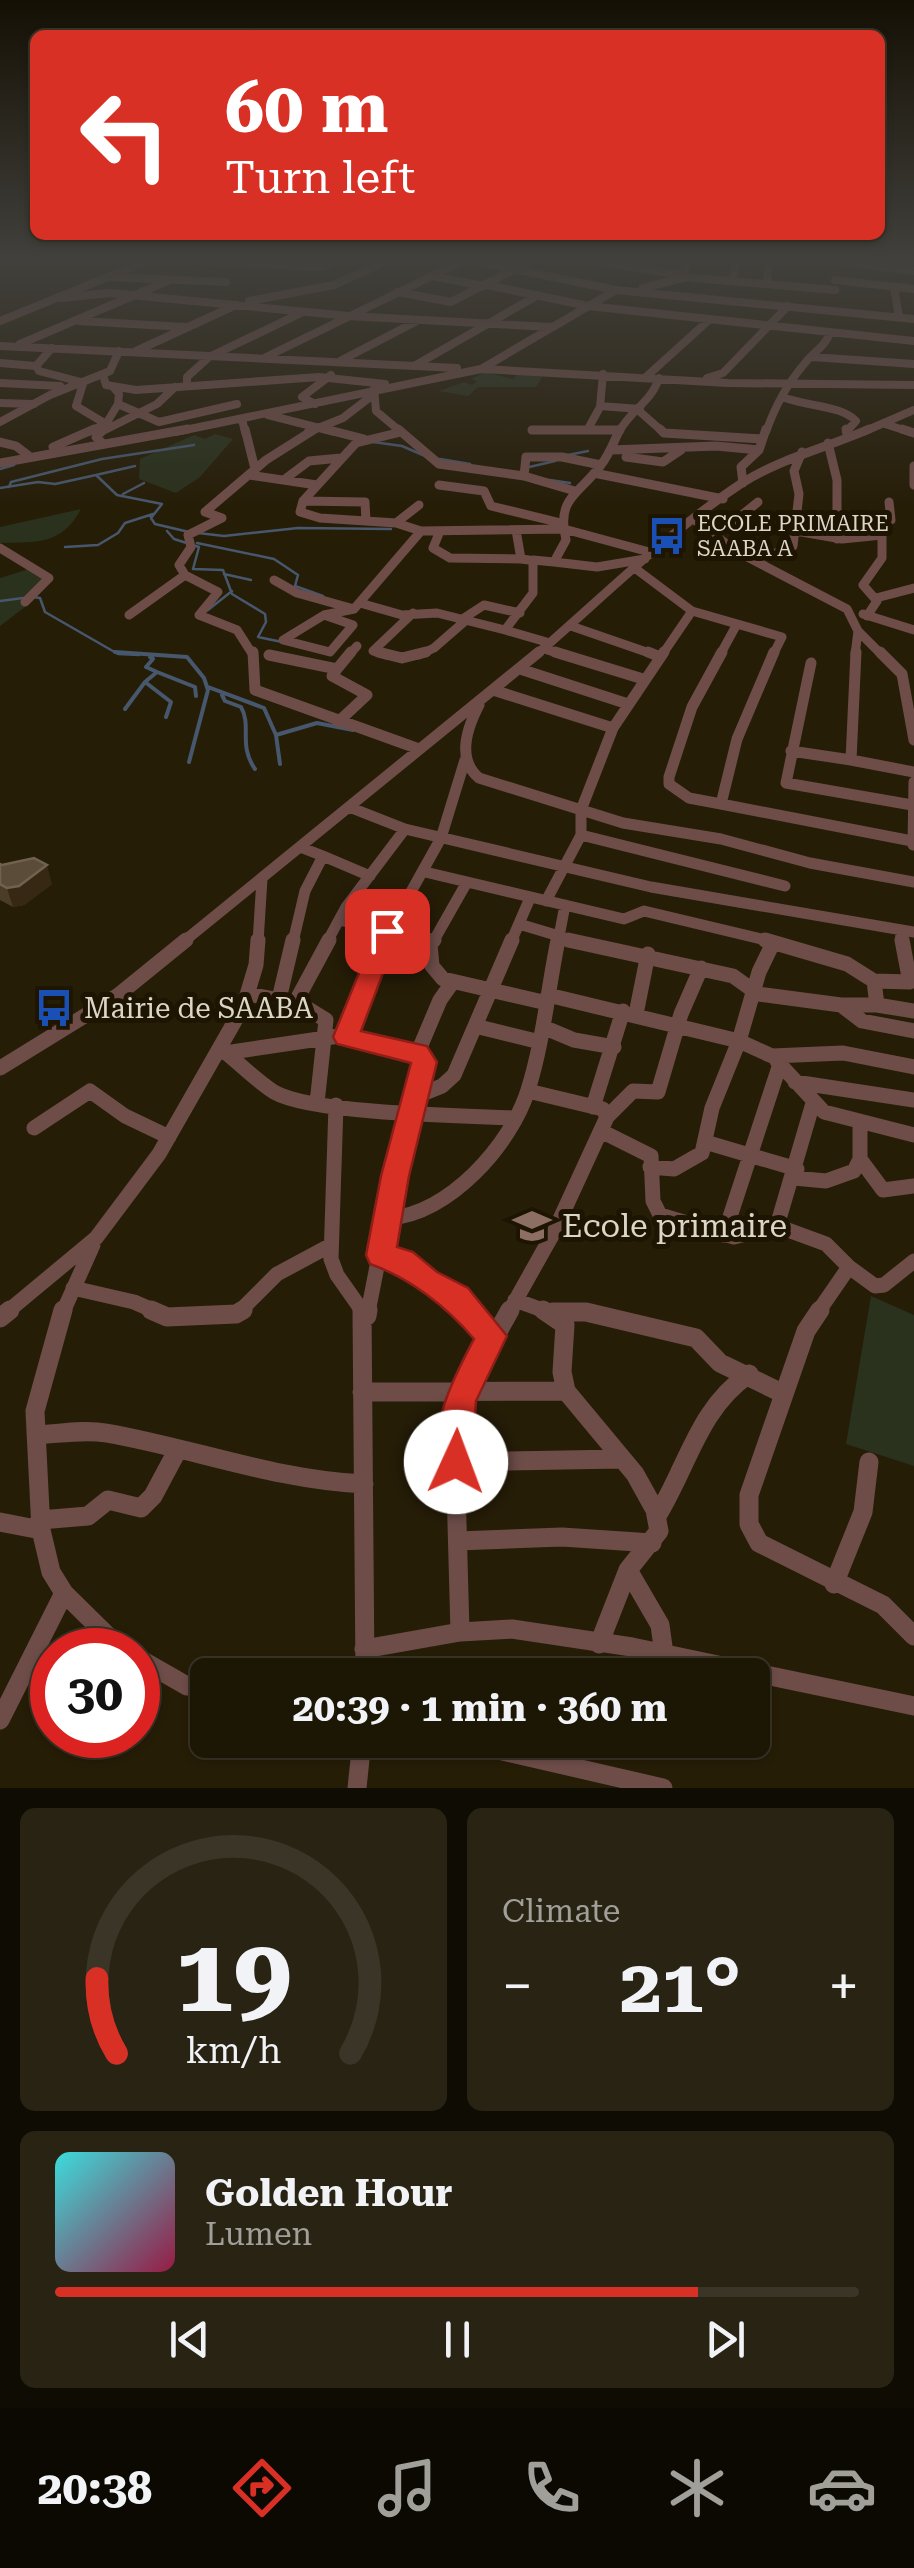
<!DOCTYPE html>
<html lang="en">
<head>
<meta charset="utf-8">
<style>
  :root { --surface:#1c1605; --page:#292313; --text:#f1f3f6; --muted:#a09f9a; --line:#3a3527; --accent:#d93025 }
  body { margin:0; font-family:"Roboto Serif",serif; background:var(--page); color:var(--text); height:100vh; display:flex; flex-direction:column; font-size:38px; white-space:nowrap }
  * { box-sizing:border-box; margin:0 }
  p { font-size:32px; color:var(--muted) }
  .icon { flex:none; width:55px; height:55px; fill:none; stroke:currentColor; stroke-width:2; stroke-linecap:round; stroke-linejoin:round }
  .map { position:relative; height:1788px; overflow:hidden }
  .sheet { display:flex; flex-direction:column; gap:20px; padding:20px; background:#0f0c03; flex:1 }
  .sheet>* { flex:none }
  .banner { position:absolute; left:30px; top:30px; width:855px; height:210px; border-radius:15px; box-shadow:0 2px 8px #0004,0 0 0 2px var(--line); background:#d93025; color:#fff; overflow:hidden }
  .speed { position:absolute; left:30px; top:1628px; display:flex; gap:20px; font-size:50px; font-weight:700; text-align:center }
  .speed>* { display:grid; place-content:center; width:130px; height:130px; border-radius:50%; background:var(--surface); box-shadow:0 2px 8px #0004,0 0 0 2px var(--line); line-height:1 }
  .speed .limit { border:15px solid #d22; background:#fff; color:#111 }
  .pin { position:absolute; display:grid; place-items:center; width:85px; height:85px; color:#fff; margin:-42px; border-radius:20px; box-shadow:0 5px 15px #0006 }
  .me { position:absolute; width:110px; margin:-55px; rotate:2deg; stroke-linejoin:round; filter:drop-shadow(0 0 8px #0008) }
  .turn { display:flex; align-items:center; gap:35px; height:210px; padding:0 30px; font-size:45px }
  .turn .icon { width:130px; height:130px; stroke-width:2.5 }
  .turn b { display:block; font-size:70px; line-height:85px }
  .big { font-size:75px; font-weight:700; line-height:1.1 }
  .sheet .tile { flex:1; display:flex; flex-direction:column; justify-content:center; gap:15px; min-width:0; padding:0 35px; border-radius:15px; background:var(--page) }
  .sheet .dial { align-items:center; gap:0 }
  .dial svg { height:260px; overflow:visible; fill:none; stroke:var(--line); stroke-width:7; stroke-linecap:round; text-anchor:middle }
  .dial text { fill:var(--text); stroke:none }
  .song { display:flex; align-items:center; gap:30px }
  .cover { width:120px; height:120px; border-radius:15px; background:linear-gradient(135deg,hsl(180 70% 55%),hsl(340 70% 35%)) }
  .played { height:10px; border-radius:5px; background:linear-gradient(90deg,var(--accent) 80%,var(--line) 80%) }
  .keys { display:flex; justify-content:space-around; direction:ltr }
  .heat { display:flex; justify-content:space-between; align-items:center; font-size:55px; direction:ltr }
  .sheet .tiles { flex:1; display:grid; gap:20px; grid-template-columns:1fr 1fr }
  .tile:last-child { grid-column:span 2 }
  .trip { position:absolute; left:190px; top:1658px; width:580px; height:100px; border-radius:15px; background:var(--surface); box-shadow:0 2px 8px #0004,0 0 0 2px var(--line); font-weight:700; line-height:100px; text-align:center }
  .tab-bar { display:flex; height:160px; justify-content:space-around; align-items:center; background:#0b0902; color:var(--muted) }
  .tab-bar .icon { width:70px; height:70px }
  .tab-bar .on { color:var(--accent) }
  .tab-bar b { font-size:45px; color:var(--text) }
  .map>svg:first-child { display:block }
  .green { fill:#2a311c }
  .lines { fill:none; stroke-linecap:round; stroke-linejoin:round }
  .stream-far1 { stroke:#47576d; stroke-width:2.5 }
  .stream { stroke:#47576d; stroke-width:4 }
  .minor-far4 { stroke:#6e4d49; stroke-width:8 }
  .minor-far3 { stroke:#6e4d49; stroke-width:9 }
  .minor-far2 { stroke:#6e4d49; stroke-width:11 }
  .minor-far1 { stroke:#6e4d49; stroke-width:15 }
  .minor { stroke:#6e4d49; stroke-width:19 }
  .wall { fill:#4b3c27 }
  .shaded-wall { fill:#362813 }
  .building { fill:#5b4c39; stroke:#6f624f; stroke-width:2.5 }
  .route { fill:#d93025; stroke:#8d1f18; stroke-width:2.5 }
  .labels { text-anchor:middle; stroke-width:10; stroke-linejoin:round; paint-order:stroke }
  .far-poi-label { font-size:22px; fill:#dcd6c9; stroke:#1d1401; text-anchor:start }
  .poi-label { font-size:28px; fill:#dcd6c9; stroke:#1d1401; text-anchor:start }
  .near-poi-label { font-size:32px; fill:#dcd6c9; stroke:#1d1401; text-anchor:start }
</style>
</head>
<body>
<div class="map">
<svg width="914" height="1788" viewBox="0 0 914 1788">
  <rect width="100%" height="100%" fill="#261d07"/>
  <path class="green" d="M 485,372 L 513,379 L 519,373 L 543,376 L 536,387 L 478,387 L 468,396 L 439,391 L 464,382 L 472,385 L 477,381 L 471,379 Z
    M 215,434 L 233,439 L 200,477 L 176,493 L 139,479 L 140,459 L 194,435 L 205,439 Z
    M 81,509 C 62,545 37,542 0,543 L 0,527 Z
    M 32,568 L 53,579 L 28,600 L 33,601 L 0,626 L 0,578 Z
    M 871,1296 L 914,1315 L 914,1466 L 846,1444 Z"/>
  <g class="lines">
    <path class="stream-far1" d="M 373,442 L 402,446 L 425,456
      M 563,456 L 588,451
      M 440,459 L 470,464
      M 525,468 L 555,461
      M 0,469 L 14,465
      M 96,475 L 135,466
      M 550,480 L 570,483
      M 9,487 L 11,482 L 102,459 L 194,445
      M 0,488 L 38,482 L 55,484 L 96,475 L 117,495 L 162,504 L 151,518 L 155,524 L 189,532
      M 123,494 L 144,483
      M 167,531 L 174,539 L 199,547 L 193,569 L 223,570 L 232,594 L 265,614 L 266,622 L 258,637 L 282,642
      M 198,533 L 224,536 L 298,528 L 391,529
      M 197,543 L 274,559 L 298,575 L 295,586 L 323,596
      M 65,547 L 98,545 L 118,533 L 125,523 L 153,514
      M 224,574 L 251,580
      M 33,597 L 40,598 L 45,612 L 118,654 L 139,655
      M 0,601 L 23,598
      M 208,610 L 232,591"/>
    <path class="stream" d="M 115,652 L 187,657 L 204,678 L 208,690 L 189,762
      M 150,657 L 153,659 L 146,667 L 157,672 L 145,682 L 171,702 L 166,717
      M 157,672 L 195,687 L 196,696
      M 208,687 L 264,708 L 276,735 L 317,723 L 353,730
      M 222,695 L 225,701 L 241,707 C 252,726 238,745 255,769
      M 125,709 L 145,682
      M 276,735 L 280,764"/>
    <path class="minor-far4" d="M 563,257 L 684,275
      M 152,259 L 322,267 L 343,257
      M 465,259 L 616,290
      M 833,261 L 914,271
      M 432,276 L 483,286
      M 113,277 L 226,282
      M 683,277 L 835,290
      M 835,280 L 914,289
      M 733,281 L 737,257
      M 767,284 L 769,257
      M 487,285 L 588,306 L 914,341
      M 894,287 L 899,317
      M 643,288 L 683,278 L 687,257
      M 398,292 L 451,302 L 538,257
      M 62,298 L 109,293 L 349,316 L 551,327
      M 249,301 L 334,285 L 395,257
      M 0,321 L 157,257
      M 80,321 L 185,327
      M 20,344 L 170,280
      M 0,346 L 457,368
      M 52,348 L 36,366 L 39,371 L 81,382
      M 136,351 L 236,305
      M 266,357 L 471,257
      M 812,357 L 914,364
      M 340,361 L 415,322
      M 0,363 L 36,366
      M 414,366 L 538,295
      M 482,369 L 728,383 L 914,385
      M 103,375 L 106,385 L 136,390 L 319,377 L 385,384
      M 646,377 L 710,319
      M 707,378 L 723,373 L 788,306
      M 0,383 L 60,386
      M 83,384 L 76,406 L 106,424 L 118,404
      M 187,386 L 187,377 L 209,357 L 303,312
      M 113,387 L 119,394 L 118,404 L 159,422 L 237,404
      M 374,387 L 376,411 L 401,432
      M 783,397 C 807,407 841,405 856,421 L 846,432
      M 0,403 L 34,404
      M 315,404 L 302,397 L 331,375
      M 600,406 L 640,409
      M 638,410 L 663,432
      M 268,415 L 335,432
      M 242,419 L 245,432
      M 0,422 L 50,395 L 110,371 L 119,351
      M 885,424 L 910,432
      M 588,429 L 600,407 L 603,374
      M 532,430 L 620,430
      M 88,432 L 104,425
      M 101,432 L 157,404 L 175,387
      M 175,432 L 481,369 L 616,290 L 914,319
      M 308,432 L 343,418 L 374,394
      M 619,432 C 631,409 651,403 659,378
      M 766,432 C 775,406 787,384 805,363 C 814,351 824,348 830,333
      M 863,432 L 914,410"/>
    <path class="minor-far3" d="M 245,429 L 255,469
      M 325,429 L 364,439
      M 398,429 L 439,464 L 524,476
      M 660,429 L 664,433 L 762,439
      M 846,429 L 848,437
      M 902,429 L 914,433
      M 532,430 L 620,430
      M 401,432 L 356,443 L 303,501 L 300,512 L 320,518 L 396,523 L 421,531 L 564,529 L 653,553
      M 0,442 L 16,446 L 29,456
      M 828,443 L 837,480 L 837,539
      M 103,444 L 96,437 L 104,429
      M 53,447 L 94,429
      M 611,450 L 716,446 L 759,450
      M 626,457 L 663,462 L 681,450
      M 0,463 L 188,429
      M 914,466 L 914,485
      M 594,473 L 723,499
      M 249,475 L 317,485
      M 285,479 L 309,461 L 341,458
      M 743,483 L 741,467 L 759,450 L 766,429
      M 439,485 L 484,491 L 491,506 L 561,523
      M 575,491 L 524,476 L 526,457 L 562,457 L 601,465
      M 303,501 L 365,502 L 366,521
      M 696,521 L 736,551 L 847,609 L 858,631 L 882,655
      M 396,523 L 419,505
      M 516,530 L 521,559 L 529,560
      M 440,531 L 433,548 L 450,558 L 521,559
      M 796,531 L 842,539 L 882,535 L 880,522 L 891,520 L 889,502
      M 717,535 L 758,502
      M 0,548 L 49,578 L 25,602
      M 758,560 L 793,546 L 799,494 L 794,471 L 802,452
      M 554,562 L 597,567 L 645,559
      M 636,569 L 692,611 L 782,637 L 773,655
      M 185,575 L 218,592 L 199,615 L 237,630 L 253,655
      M 274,580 L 297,593 L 354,609 L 421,531
      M 876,598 L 914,588
      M 360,603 L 402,615 L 437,613 L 505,630
      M 863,614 L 914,630
      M 129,615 L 185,575 L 179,565 L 191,547 L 188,535 L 222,518 L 205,512 L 266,460 L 315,429
      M 324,615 L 353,625 L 330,652 L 283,640 Z
      M 324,615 L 354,609
      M 867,616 L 877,601 L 863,585 L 882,558 L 882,535
      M 461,620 L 484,605 L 520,613
      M 571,626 L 655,655
      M 550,643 L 505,630 L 533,593 L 533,560 L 554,562 L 566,540 C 556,497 579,495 601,465 C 609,455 614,441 620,429
      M 544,649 L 564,655
      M 349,655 L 357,646
      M 386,655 L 373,651 L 413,613
      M 419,655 L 434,648 L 465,621
      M 536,655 C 603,597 668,532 742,483 C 782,458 826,448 869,429
      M 662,655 L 692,611
      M 720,655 L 737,624
      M 855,655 L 858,631"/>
    <path class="minor-far2" d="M 253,652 L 255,690 L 419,749
      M 378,652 L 402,658 L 426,652
      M 555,652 L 643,679
      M 648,652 L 658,656
      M 774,652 L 737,739 L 721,804 L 912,841
      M 856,652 L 851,760 L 914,772
      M 880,652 L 902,674 L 914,740
      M 269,655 L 337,669 L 351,652
      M 811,663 L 786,783 L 912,805
      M 337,669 L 332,676 L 367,695 L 338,722
      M 520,669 L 628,704
      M 493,690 L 613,728
      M 479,705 C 467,728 456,759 479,778 L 623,823 L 721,839 L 810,863 L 914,882
      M 791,751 L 851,760
      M 721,804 L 689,798 L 669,784 L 669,777 L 692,707 L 722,652
      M 349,807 L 405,829 L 651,887 L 914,932
      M 581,835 L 785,886
      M 913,845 L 914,782
      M 323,856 L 370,876
      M 425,872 L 624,919 L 644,911 L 774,942
      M 546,901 L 581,835 L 581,810 L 613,728 L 664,652
      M 339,920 L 387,931
      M 519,924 L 579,942
      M 900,930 L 902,942
      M 183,942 L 539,652
      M 258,942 L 262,879
      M 293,942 L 305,891 L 323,856 L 300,847
      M 327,942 L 346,907 L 405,829
      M 383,942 L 441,838 L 465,760
      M 433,942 L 467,882
      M 511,942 L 530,898
      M 558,942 L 565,905"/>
    <path class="minor-far1" d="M 568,940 L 733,976 L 758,994 L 841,1005 L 877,1005
      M 765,940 L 847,964 L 874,981 L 877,1005 L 914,1011
      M 773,943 L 759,972 L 739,1041 L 772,1056 L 843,1053 L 914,1067
      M 430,944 L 432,966 L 443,979 L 547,1003
      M 376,961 C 403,966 417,962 434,940
      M 874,981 L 910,982 L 902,940
      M 248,994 L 300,1004 L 326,1020 L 317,1103
      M 548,995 L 739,1041 L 712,1108 L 702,1153 L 674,1169 L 650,1167
      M 279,999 L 293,940
      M 295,1003 L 329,940
      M 841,1005 L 862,1021 L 914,1031
      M 636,1014 L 648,954
      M 475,1026 L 540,1042
      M 543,1027 L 574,1040 L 614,1047
      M 346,1037 L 384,940
      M 225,1052 C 241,1065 257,1081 274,1092 C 312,1114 466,1116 516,1118
      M 418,1052 L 440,1000 L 452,983
      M 225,1053 L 339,1036 L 422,1056 L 424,1068 L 395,1176 L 368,1312
      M 777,1061 L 824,1112 L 914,1135
      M 0,1068 L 117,996 L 186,940
      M 795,1082 L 914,1100
      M 417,1096 L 442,1086 L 454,1075 L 512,940
      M 336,1105 L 331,1259 L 337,1275 L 363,1312
      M 593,1107 L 623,1011
      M 607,1117 L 633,1091 L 658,1092 L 681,1014 L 701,968
      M 34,1128 L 90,1091 L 125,1116 L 169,1137
      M 601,1131 L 651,1156 L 653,1201 L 660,1215 L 734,1237 L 777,1226 L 813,1103
      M 705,1142 L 797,1169
      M 860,1159 L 883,1190 L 914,1186
      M 794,1178 L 826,1181 L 854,1171 L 860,1159 L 860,1123
      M 389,1218 C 448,1215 511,1145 528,1090 C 543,1043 548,989 558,940
      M 777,1226 L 826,1244 L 849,1267
      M 724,1235 L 780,1064
      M 381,1255 C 402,1261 456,1295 471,1312
      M 73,1288 L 134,1302 L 157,1312
      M 515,1300 L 548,1312
      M 7,1312 L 96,1238 L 159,1154 L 244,1005 L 256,965 L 258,940
      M 63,1312 L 93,1245
      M 239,1312 L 277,1274 L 331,1245
      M 509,1312 L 555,1230 L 607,1117 L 603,1109 L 528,1091
      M 552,1312 L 587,1312
      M 818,1312 L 849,1267 L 875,1286 L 884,1285 L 914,1261"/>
    <path class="minor" d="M 63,1310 L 35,1411 L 41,1530 L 51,1572 L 64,1593 L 122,1650
      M 151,1310 L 167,1317 L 236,1314 L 243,1310
      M 362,1310 L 365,1675
      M 468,1310 L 492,1337
      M 543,1310 L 565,1325 L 562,1372 L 566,1391 L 635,1474 L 655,1510 L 659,1531 L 628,1570 L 599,1644
      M 820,1310 L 806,1331 L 749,1495 L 749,1524 L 759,1543 L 883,1605 L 914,1636
      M 552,1312 L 586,1312 L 696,1338 L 720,1363 L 784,1394
      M 367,1316 L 368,1310
      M 0,1318 L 10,1310
      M 362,1392 L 566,1391
      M 36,1435 C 58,1434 84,1429 106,1433 C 193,1448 275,1480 364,1484
      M 456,1462 L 620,1459
      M 657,1516 C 688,1466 698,1409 749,1374
      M 40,1520 L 88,1516 L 108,1500 L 141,1508 L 153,1496 L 177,1451
      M 0,1522 L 41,1530
      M 458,1541 L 562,1537 L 652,1543
      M 628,1570 L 660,1625 L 664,1654
      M 834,1584 L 863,1512 L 869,1462
      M 460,1632 L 512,1629 L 632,1647 L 914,1706
      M 364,1649 L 460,1632 L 455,1451 L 460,1399 L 510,1310
      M 138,1658 L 187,1686
      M 0,1720 L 64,1593
      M 455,1740 L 663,1788
      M 357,1788 L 362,1740"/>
  </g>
  <path class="wall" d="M 0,864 L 52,884 L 24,905 L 13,907 L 0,900 Z"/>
  <path class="shaded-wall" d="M 47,865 L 52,884 L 24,905 L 13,907 L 7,888 Z"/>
  <path class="building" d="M 34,858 L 47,865 L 19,886 L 7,888 L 0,884 L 0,864 L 2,865 Z"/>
  <linearGradient id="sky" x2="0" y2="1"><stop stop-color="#151004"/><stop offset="0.51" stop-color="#41403c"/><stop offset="1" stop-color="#41403c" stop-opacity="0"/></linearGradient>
  <rect width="914" height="508" fill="url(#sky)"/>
  <path class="route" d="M 387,923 L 399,931 L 361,1031 L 427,1046 L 437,1062 L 409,1176 L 397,1247 L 413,1252 L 437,1272 L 468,1288 L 507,1336 L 476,1401 L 472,1462 L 467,1473 L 456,1478 L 444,1473 C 425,1430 454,1377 474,1339 C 447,1307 410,1278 370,1264 L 366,1255 L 381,1176 L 411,1063 L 337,1044 L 333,1037 L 376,931 Z"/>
  <defs>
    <g id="bus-bare" transform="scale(3)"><path d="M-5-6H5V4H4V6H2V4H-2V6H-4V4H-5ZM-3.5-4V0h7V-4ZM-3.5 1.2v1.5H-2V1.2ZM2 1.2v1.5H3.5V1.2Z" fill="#1a4fb4" stroke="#1d1401" stroke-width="2.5" paint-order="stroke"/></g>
    <g id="school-bare" transform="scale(3)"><path d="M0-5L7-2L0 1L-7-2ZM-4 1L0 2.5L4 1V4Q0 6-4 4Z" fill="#8d6e63" stroke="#1d1401" stroke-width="2.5" paint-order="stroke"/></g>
  </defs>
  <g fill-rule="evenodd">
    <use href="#bus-bare" x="667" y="536"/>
    <use href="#bus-bare" x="54" y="1008"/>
    <use href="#school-bare" x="532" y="1226"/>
  </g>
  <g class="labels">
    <g class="far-poi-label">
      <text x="697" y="531">ECOLE PRIMAIRE<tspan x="697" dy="25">SAABA A</tspan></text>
    </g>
    <g class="poi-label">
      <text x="84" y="1018">Mairie de SAABA</text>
    </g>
    <g class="near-poi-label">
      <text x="562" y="1237">Ecole primaire</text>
    </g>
  </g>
</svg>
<div class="speed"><div class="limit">30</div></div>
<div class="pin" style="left:387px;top:931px;background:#d93025"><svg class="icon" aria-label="arrive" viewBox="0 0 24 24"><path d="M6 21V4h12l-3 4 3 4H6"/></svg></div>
<svg class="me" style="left:456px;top:1462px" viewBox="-20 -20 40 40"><circle r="19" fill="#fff"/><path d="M0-13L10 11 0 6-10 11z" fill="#d93025"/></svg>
<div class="trip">20:39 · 1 min · 360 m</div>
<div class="banner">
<div class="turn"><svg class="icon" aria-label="left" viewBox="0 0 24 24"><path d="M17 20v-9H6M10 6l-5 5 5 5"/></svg><div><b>60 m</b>Turn left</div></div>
</div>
</div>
<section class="sheet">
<div class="tiles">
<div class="tile dial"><svg viewBox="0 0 100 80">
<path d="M14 69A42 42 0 1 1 86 69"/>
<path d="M14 69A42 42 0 0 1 8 46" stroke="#d93025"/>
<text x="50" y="56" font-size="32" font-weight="700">19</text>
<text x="50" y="72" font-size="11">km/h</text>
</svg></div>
<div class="tile"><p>Climate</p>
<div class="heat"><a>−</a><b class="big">21°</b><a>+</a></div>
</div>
<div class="tile">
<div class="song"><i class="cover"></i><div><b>Golden Hour</b><p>Lumen</p></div></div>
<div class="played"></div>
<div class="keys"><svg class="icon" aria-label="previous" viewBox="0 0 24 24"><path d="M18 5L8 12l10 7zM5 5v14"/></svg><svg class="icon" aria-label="pause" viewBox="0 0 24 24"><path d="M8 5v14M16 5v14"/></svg><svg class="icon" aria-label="next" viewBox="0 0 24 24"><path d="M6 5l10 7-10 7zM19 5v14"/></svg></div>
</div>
</div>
</section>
<nav class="tab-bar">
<b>20:38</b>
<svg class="icon on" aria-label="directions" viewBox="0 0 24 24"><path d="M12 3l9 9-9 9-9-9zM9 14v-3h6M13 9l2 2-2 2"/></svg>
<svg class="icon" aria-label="music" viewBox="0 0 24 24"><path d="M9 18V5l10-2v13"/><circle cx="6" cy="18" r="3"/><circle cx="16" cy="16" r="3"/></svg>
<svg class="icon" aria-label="phone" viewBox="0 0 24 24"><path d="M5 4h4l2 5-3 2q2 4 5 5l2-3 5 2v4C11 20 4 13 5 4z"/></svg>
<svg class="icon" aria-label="climate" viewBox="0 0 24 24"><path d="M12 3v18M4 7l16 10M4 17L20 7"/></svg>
<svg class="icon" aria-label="car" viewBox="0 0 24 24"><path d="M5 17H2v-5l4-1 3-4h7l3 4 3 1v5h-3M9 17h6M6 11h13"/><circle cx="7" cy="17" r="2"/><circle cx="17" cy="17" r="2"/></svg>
</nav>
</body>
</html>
